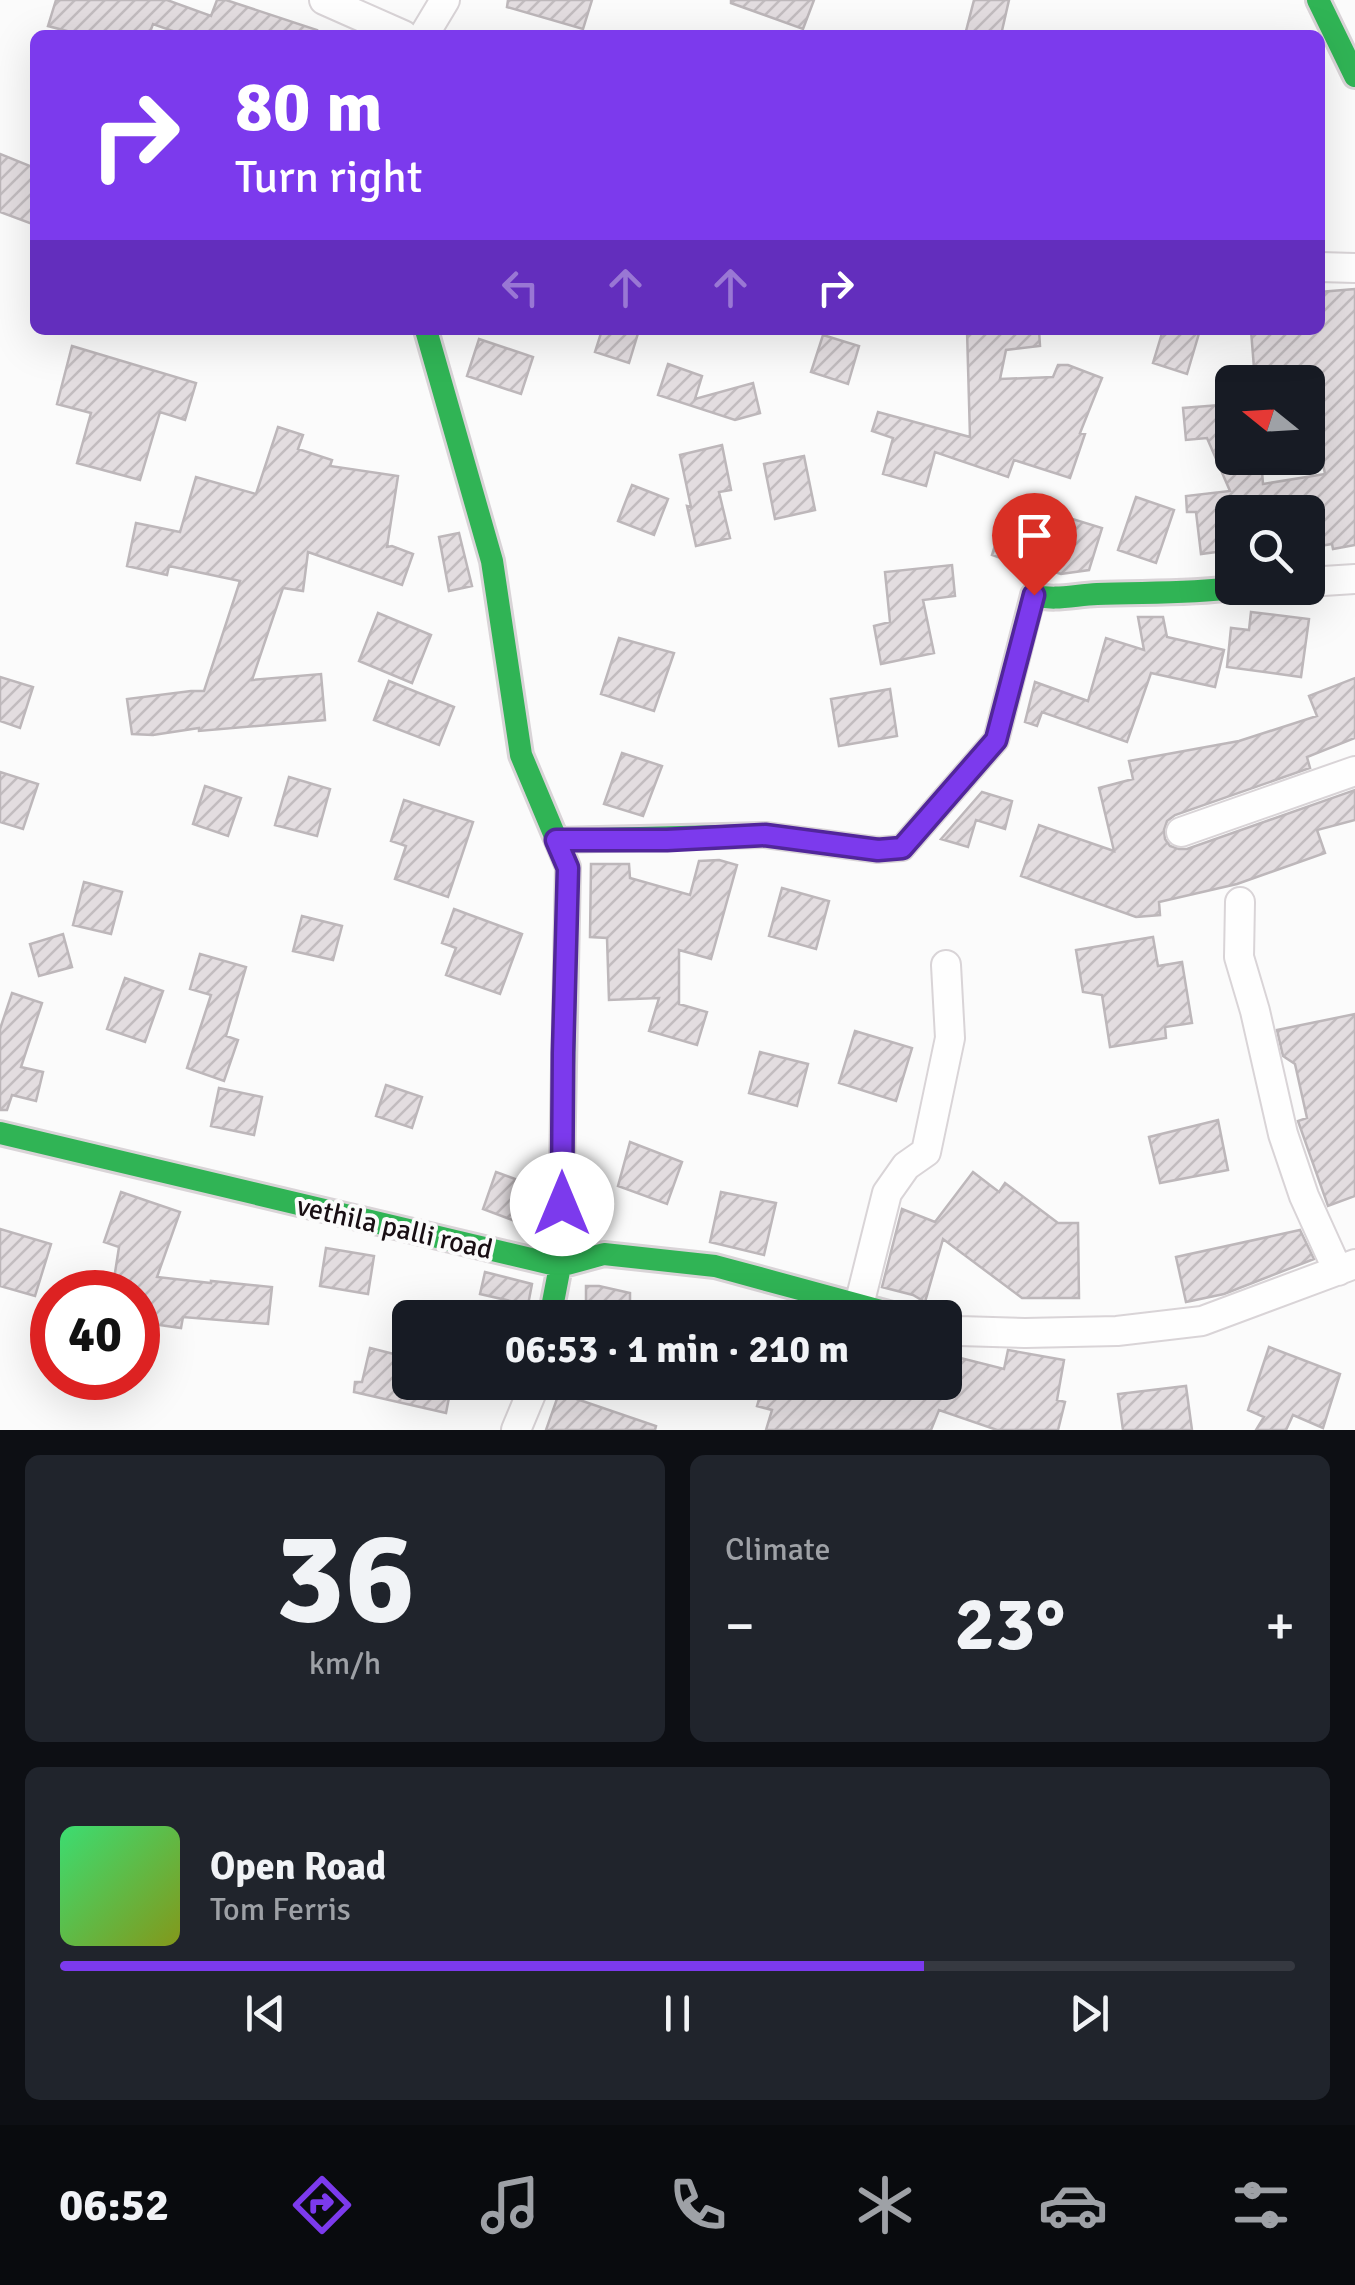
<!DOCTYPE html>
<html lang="en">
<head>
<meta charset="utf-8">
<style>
  :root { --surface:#171b24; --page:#20242c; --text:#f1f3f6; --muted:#9ea1a6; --line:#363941; --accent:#7c3aed }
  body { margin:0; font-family:Signika,sans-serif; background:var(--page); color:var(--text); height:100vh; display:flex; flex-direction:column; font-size:38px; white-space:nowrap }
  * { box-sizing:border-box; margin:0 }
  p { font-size:32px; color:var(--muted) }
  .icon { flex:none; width:55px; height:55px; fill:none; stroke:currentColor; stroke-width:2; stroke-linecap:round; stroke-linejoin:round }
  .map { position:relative; height:1430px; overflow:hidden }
  .side { display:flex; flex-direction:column; gap:25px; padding:25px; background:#0d0f14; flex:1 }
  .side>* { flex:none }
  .banner { position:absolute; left:30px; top:30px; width:1295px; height:305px; border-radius:15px; box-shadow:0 10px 40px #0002; background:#7c3aed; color:#fff; overflow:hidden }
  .needle { width:65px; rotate:288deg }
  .fabs { position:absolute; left:1215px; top:365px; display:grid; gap:20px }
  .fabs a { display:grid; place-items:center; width:110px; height:110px; border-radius:15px; background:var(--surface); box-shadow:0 10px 40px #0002; font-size:50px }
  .speed { position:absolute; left:30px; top:1270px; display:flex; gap:20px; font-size:50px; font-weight:700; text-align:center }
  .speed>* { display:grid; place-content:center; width:130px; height:130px; border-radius:50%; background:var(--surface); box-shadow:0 10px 40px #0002; line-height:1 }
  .speed .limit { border:15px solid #d22; background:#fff; color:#111 }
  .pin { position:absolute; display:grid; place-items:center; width:85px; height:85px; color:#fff; margin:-102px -42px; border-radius:50% 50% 50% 0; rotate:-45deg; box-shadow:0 0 10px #0007 }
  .pin .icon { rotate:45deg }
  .me { position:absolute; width:110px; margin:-55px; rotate:0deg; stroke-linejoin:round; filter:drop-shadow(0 0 8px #0008) }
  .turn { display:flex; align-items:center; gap:35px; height:210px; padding:0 40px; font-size:45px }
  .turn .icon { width:130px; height:130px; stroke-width:2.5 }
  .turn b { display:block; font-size:70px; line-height:85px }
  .lanes { display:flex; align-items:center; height:95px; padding:0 40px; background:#0003; justify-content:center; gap:50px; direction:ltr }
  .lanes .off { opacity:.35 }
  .big { font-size:75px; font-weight:700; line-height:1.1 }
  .side .card { flex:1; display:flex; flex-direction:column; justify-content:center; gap:15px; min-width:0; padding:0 35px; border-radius:15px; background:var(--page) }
  .side .dial { align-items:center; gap:0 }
  .dial b { font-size:130px; line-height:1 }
  .song { display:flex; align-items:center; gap:30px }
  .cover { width:120px; height:120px; border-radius:15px; background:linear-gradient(135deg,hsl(140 70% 55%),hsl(70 70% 35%)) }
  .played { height:10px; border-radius:5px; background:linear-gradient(90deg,var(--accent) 70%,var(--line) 70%) }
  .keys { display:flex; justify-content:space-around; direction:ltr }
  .heat { display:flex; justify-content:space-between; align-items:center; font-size:55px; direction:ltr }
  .side .tiles { flex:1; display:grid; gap:25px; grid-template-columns:1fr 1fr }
  .card:last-child { grid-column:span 2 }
  .trip { position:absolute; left:392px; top:1300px; width:570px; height:100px; border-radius:15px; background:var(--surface); box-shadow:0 10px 40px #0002; font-weight:700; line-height:100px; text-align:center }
  .tab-bar { display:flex; height:160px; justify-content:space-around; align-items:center; background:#090b0e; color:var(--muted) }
  .tab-bar .icon { width:70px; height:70px }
  .tab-bar .selected { color:var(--accent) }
  .tab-bar b { font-size:45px; color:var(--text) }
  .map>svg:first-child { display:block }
  .building { fill:url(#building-hatch); stroke:#bdb7ba; stroke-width:2.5 }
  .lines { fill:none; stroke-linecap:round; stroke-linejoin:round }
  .street-casing { stroke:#d9d4d7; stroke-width:32 }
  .fast-casing { stroke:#d9d4d7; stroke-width:28 }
  .street { stroke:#fefefe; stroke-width:28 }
  .fast { stroke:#30b455; stroke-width:22 }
  .route-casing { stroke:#51269a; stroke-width:25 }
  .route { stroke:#7c3aed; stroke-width:18 }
  .labels { text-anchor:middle; stroke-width:8; stroke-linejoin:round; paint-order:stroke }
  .street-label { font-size:28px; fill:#190f14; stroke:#fbfbfb }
</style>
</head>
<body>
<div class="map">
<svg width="1355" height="1430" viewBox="0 0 1355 1430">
  <defs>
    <pattern id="building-hatch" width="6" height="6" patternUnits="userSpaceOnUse" patternTransform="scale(2.5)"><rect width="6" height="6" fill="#e3dde0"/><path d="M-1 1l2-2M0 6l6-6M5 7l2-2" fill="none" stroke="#c2bcbf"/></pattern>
  </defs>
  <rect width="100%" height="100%" fill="#fbfbfb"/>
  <path class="building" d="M 56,0 L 167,0 L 211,16 L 217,0 L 226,0 L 317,30 L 316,35 L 184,35 L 153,24 L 149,35 L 82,35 L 48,26 Z
    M 508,0 L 592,0 L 583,29 L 507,7 Z
    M 731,0 L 814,0 L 803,29 L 731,3 Z
    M 974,0 L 1009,0 L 1001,35 L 965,35 Z
    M 0,154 L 35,168 L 35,225 L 0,212 Z
    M 1355,289 L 1355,545 L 1333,549 L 1332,544 L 1308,548 L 1308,512 L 1232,512 L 1232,550 L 1201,554 L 1196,512 L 1187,512 L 1186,496 L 1230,491 L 1207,438 L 1186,440 L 1183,408 L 1232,404 L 1232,458 L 1261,458 L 1263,484 L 1325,474 L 1306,376 L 1255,381 L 1251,330 L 1320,330 L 1320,292 Z
    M 602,330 L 639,330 L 629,363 L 595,352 Z
    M 967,330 L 1039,330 L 1040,346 L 1006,350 L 1000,379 L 1053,377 L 1058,365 L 1068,365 L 1102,378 L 1080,433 L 1085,434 L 1070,478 L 1014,460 L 1008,477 L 935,452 L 926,486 L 883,474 L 893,438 L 872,431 L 878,412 L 970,437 Z
    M 1163,330 L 1200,330 L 1187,374 L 1153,363 Z
    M 823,335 L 859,346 L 848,384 L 811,372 Z
    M 479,339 L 533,357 L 521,394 L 467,376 Z
    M 72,346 L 196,383 L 185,420 L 160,412 L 140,480 L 77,463 L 91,413 L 57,404 Z
    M 668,364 L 702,376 L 695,399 L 753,383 L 760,413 L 735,420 L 658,395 Z
    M 278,427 L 303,435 L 298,449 L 332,460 L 330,466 L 398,476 L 387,547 L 392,546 L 413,554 L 402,585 L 308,552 L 303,591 L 283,588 L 252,680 L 321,674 L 325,720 L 199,731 L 199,728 L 153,735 L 132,734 L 127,699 L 191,691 L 204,691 L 240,581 L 169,566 L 167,575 L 127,566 L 136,523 L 180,532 L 196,477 L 256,494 Z
    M 722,445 L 731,490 L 719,492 L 730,538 L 696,546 L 687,506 L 691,507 L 680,455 Z
    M 804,456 L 815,510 L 775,519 L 764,464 Z
    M 632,485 L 668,499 L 654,535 L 618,521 Z
    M 1136,497 L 1174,510 L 1156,563 L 1118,550 Z
    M 1007,508 L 1060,526 L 1063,516 L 1102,528 L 1089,570 L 1061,574 L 1034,566 L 1033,569 L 992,555 Z
    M 459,533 L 472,586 L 449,591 L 439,537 Z
    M 952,565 L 955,596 L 923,600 L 934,653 L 881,664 L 874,626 L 890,622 L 885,572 Z
    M 1251,612 L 1309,619 L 1301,677 L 1227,667 L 1231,628 L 1249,630 Z
    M 378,613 L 431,635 L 412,683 L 359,661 Z
    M 1138,617 L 1163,617 L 1167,637 L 1224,650 L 1215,687 L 1151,673 L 1127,742 L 1042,712 L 1037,726 L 1025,722 L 1035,682 L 1088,701 L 1106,638 L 1144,650 Z
    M 619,638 L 674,653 L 654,711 L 601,694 Z
    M 0,677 L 33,687 L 20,728 L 0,721 Z
    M 1355,678 L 1355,738 L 1307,757 L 1310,768 L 1175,815 L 1167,821 L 1164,830 L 1165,839 L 1170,846 L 1179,849 L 1187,849 L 1355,790 L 1355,820 L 1317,830 L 1325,853 L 1237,884 L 1159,902 L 1160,915 L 1136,917 L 1021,876 L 1039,825 L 1114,851 L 1099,788 L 1133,779 L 1129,761 L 1239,741 L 1317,716 L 1309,696 Z
    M 389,681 L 454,707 L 439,745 L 374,720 Z
    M 890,689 L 897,736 L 839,746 L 831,699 Z
    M 622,753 L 662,766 L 643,816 L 604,804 Z
    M 0,772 L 38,784 L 23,829 L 0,822 Z
    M 289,777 L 330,789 L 317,836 L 275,825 Z
    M 205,786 L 241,798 L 228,836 L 193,824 Z
    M 982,792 L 1012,801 L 1005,829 L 976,820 L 968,847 L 941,839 Z
    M 404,800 L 473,822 L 448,897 L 395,879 L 406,846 L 391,841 Z
    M 719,860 L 737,865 L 711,959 L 679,950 L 679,1004 L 707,1012 L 697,1045 L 649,1031 L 659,998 L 609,1000 L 607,938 L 590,937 L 591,864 L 629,864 L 630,878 L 690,895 L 699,861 Z
    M 84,882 L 122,892 L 111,934 L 73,925 Z
    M 782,888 L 829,901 L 816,949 L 769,936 Z
    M 454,909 L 522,934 L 500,994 L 446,975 L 456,948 L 442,943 Z
    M 302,916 L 342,926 L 333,960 L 293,951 Z
    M 63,934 L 72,967 L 39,976 L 30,944 Z
    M 1153,937 L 1158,966 L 1182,962 L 1192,1023 L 1165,1027 L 1166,1038 L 1110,1047 L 1102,995 L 1083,992 L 1076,950 Z
    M 200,954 L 246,967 L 226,1036 L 238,1040 L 224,1081 L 187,1068 L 211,995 L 190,989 Z
    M 125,978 L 163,991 L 145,1042 L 107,1029 Z
    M 12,993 L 42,1003 L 21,1067 L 43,1072 L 36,1101 L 12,1095 L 7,1110 L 0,1110 L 0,1029 Z
    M 1355,1014 L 1355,1196 L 1328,1206 L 1298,1121 L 1307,1118 L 1295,1064 L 1283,1056 L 1277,1030 Z
    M 855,1031 L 912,1048 L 896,1101 L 839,1083 Z
    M 760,1052 L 808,1064 L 797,1106 L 749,1093 Z
    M 386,1085 L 422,1097 L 412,1128 L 376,1116 Z
    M 219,1088 L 262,1097 L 254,1135 L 211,1126 Z
    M 1218,1120 L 1228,1170 L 1160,1183 L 1149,1137 Z
    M 630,1142 L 682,1162 L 667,1204 L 618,1186 Z
    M 496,1172 L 537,1187 L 537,1218 L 534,1228 L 483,1209 Z
    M 973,1172 L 999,1192 L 1005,1183 L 1058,1223 L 1078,1223 L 1079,1298 L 1022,1298 L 943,1239 L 925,1302 L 913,1295 L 882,1287 L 902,1209 L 935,1222 Z
    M 121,1192 L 180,1212 L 157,1277 L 211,1283 L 211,1281 L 272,1287 L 268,1324 L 183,1317 L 181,1328 L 138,1322 L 138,1292 L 112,1292 L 119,1247 L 104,1242 Z
    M 721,1192 L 776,1203 L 764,1255 L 710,1242 Z
    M 0,1229 L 51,1244 L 35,1296 L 0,1286 Z
    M 1300,1230 L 1314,1259 L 1224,1294 L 1186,1302 L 1176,1257 Z
    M 326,1248 L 374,1256 L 368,1294 L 320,1286 Z
    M 485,1272 L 532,1284 L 528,1305 L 480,1294 Z
    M 586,1286 L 599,1286 L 630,1293 L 630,1318 L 586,1318 Z
    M 1269,1347 L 1340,1374 L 1323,1428 L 1293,1415 L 1286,1430 L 1256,1430 L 1264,1417 L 1248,1410 Z
    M 370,1348 L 410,1358 L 410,1382 L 452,1382 L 446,1413 L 354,1392 L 355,1382 L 362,1382 Z
    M 1008,1350 L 1064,1360 L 1057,1400 L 1065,1402 L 1058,1430 L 997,1430 L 939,1410 L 931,1430 L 766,1430 L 772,1410 L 757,1406 L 764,1382 L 945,1382 L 945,1354 L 1004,1369 Z
    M 1186,1386 L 1192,1430 L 1123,1430 L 1118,1394 Z
    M 559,1393 L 656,1426 L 655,1430 L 546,1430 Z"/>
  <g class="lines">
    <g class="street-casing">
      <path id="street" d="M 324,0 L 403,35
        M 424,35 L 445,0
        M 1320,267 L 1355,268
        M 1308,582 L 1355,579
        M 1181,832 L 1355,771
        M 1240,902 L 1239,957 L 1255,1011 L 1283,1134 L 1304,1196 L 1338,1271
        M 859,1305 L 887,1193 L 906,1166 L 926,1152 L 950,1038 L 946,965
        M 945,1327 L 959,1331 L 1025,1333 L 1117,1331 L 1202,1321 L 1355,1264
        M 516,1430 L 536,1382"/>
    </g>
    <g class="fast-casing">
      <path id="fast" d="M 1318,0 L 1355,76
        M 426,330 L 492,561 L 521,755 L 568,867 L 560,1266 L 550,1318
        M 557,840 L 765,835 L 878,850 L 902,848 L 996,740 L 1033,595 C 1055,601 1074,595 1097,594 C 1142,592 1187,594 1233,588
        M 0,1133 L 560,1266 L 604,1254 L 715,1266 L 907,1318"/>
    </g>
    <use href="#street" class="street"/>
    <use href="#fast" class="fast"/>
  </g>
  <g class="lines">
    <g class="route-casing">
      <path id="route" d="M 562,1204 L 563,1053 L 568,868 L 556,840 L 667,840 L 765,835 L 878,850 L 902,848 L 996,740 L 1034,595"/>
    </g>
    <use href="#route" class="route"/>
  </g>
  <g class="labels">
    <g class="street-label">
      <text transform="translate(395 1227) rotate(13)" y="10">vethila palli road</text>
    </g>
  </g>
</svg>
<div class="fabs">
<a><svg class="needle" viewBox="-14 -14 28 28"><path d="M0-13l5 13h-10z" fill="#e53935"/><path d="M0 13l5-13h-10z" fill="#9ea1a6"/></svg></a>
<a><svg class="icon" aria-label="search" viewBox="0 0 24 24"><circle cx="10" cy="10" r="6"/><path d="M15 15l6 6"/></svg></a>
</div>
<div class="speed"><div class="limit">40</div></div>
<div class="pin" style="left:1034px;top:595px;background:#d93025"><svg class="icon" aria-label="arrive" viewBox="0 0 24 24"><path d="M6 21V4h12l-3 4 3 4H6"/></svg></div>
<svg class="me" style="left:562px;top:1204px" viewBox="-20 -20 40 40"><circle r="19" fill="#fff"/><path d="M0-13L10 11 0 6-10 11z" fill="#7c3aed"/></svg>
<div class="trip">06:53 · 1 min · 210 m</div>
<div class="banner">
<div class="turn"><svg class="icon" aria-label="right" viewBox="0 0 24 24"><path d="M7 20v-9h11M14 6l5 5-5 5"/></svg><div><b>80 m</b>Turn right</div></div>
<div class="lanes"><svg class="icon off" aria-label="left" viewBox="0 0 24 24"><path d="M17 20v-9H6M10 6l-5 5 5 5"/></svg><svg class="icon off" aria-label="ahead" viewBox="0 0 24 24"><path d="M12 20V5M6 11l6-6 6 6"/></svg><svg class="icon off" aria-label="ahead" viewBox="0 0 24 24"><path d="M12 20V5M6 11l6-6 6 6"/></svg><svg class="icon" aria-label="right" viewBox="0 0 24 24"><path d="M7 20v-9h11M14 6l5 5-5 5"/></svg></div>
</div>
</div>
<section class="side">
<div class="tiles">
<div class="card dial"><b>36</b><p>km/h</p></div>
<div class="card"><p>Climate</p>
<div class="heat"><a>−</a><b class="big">23°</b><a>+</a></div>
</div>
<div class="card">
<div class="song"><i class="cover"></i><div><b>Open Road</b><p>Tom Ferris</p></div></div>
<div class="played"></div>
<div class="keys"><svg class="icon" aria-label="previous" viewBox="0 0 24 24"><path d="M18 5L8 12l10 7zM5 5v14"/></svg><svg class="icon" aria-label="pause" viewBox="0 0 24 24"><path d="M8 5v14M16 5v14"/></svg><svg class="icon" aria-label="next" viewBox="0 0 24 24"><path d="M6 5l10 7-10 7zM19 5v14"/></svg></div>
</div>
</div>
</section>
<nav class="tab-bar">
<b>06:52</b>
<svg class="icon selected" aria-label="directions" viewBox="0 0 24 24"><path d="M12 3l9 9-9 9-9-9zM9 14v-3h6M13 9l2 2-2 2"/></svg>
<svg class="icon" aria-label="music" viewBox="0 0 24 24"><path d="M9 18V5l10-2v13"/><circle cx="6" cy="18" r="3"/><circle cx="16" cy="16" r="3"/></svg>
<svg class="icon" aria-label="phone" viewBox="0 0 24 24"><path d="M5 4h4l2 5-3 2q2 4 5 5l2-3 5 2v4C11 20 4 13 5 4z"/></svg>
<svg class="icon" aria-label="climate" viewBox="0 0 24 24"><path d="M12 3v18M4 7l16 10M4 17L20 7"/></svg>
<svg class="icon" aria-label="car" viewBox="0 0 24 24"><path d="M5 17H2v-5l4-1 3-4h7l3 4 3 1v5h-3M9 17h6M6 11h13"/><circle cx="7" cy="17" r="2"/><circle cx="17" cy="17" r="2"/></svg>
<svg class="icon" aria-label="filters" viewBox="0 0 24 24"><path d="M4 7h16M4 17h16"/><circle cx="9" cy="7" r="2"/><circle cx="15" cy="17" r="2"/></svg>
</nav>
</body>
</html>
